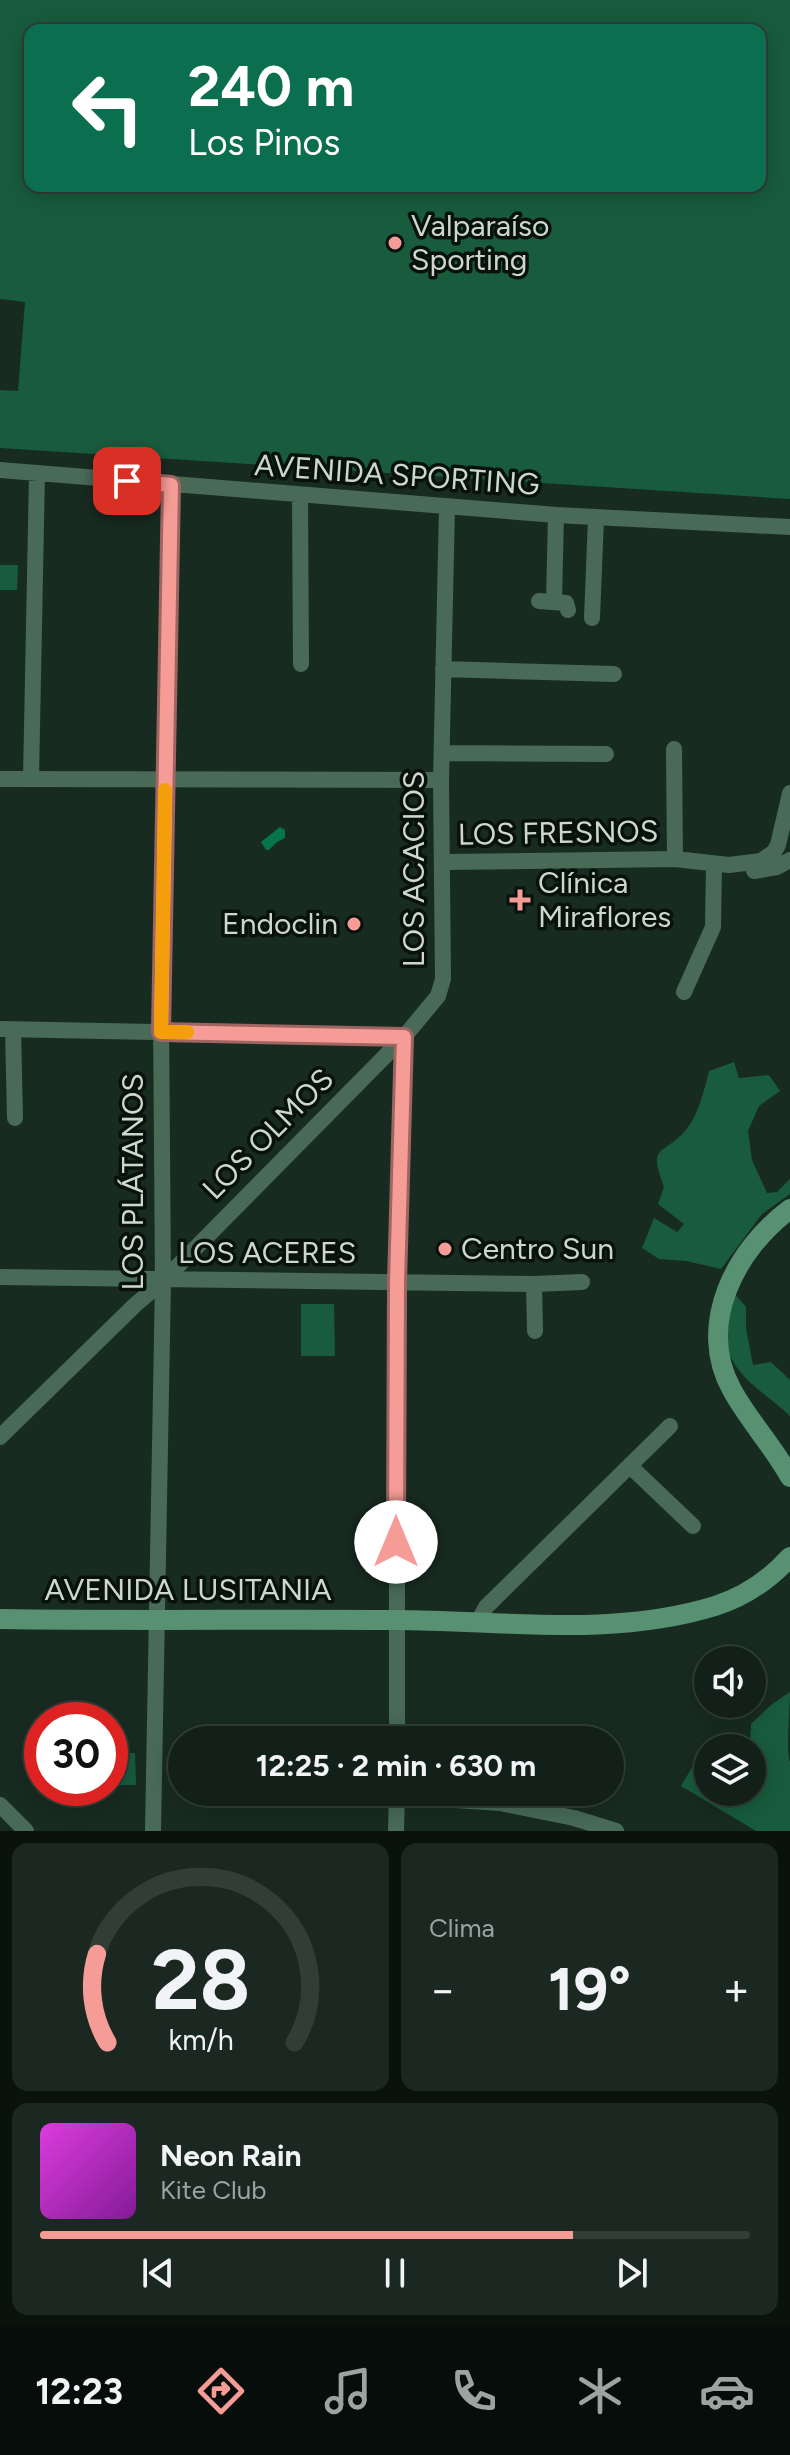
<!DOCTYPE html>
<html lang="es">
<head>
<meta charset="utf-8">
<style>
  :root { --surface:#122019; --page:#1b2822; --text:#f1f3f6; --muted:#9ca3a2; --line:#313e38; --accent:#f59c96 }
  body { margin:0; font-family:Figtree,sans-serif; background:var(--page); color:var(--text); height:100vh; display:flex; flex-direction:column; font-size:30px; white-space:nowrap }
  * { box-sizing:border-box; margin:0 }
  p { font-size:26px; color:var(--muted) }
  .icon { flex:none; width:44px; height:44px; fill:none; stroke:currentColor; stroke-width:2; stroke-linecap:round; stroke-linejoin:round }
  .map { position:relative; height:1831px; overflow:hidden }
  .side { display:flex; flex-direction:column; gap:12px; padding:12px; background:#0a120e; flex:1 }
  .side>* { flex:none }
  .banner { position:absolute; left:24px; top:24px; width:742px; height:168px; border-radius:16px; box-shadow:0 4px 20px #0003,0 0 0 2px var(--line); background:#0b6e4f; color:#fff; overflow:hidden }
  .fabs { position:absolute; left:694px; top:1646px; display:grid; gap:16px }
  .fabs a { display:grid; place-items:center; width:72px; height:72px; border-radius:50%; background:var(--surface); box-shadow:0 4px 20px #0003,0 0 0 2px var(--line); font-size:40px }
  .speed { position:absolute; left:24px; top:1702px; display:flex; gap:16px; font-size:40px; font-weight:700; text-align:center }
  .speed>* { display:grid; place-content:center; width:104px; height:104px; border-radius:50%; background:var(--surface); box-shadow:0 4px 20px #0003,0 0 0 2px var(--line); line-height:1 }
  .speed .limit { border:12px solid #d22; background:#fff; color:#111 }
  .pin { position:absolute; display:grid; place-items:center; width:68px; height:68px; color:#fff; margin:-34px; border-radius:16px; box-shadow:0 4px 12px #0006 }
  .me { position:absolute; width:88px; margin:-44px; rotate:0deg; stroke-linejoin:round; filter:drop-shadow(0 0 6px #0008) }
  .turn { display:flex; align-items:center; gap:28px; height:168px; padding:0 32px; font-size:36px }
  .turn .icon { width:104px; height:104px; stroke-width:2.5 }
  .turn b { display:block; font-size:56px; line-height:68px }
  .big { font-size:60px; font-weight:700; line-height:1.1 }
  .side .widget { flex:1; display:flex; flex-direction:column; justify-content:center; gap:12px; min-width:0; padding:0 28px; border-radius:16px; background:var(--page) }
  .side .dial { align-items:center; gap:0 }
  .dial svg { height:208px; overflow:visible; fill:none; stroke:var(--line); stroke-width:7; stroke-linecap:round; text-anchor:middle }
  .dial text { fill:var(--text); stroke:none }
  .song { display:flex; align-items:center; gap:24px }
  .cover { width:96px; height:96px; border-radius:12px; background:linear-gradient(135deg,hsl(300 70% 55%),hsl(290 70% 35%)) }
  .played { height:8px; border-radius:4px; background:linear-gradient(90deg,var(--accent) 75%,var(--line) 75%) }
  .keys { display:flex; justify-content:space-around; direction:ltr }
  .heat { display:flex; justify-content:space-between; align-items:center; font-size:44px; direction:ltr }
  .side .tiles { flex:1; display:grid; gap:12px; grid-template-columns:1fr 1fr }
  .widget:last-child { grid-column:span 2 }
  .trip { position:absolute; left:168px; top:1726px; width:456px; height:80px; border-radius:40px; background:var(--surface); box-shadow:0 4px 20px #0003,0 0 0 2px var(--line); font-weight:700; line-height:80px; text-align:center }
  .tabs { display:flex; height:128px; justify-content:space-around; align-items:center; background:#070d0a; color:var(--muted) }
  .tabs .icon { width:56px; height:56px }
  .tabs .selected { color:var(--accent) }
  .tabs b { font-size:36px; color:var(--text) }
  .map>svg:first-child { display:block }
  .green { fill:#185b3d; fill-rule:evenodd }
  .water { fill:#06744c }
  .lines { fill:none; stroke-linecap:round; stroke-linejoin:round }
  .street { stroke:#486a57; stroke-width:16 }
  .secondary { stroke:#589072; stroke-width:20 }
  .route-casing { stroke:#9f6562; stroke-width:20 }
  .route { stroke:#f59c96; stroke-width:14 }
  .slow { stroke:#f59e0b; stroke-width:14 }
  .poi-dot { fill:#f59c96; stroke:#09110d; stroke-width:3 }
  .labels { text-anchor:middle; stroke-width:7; stroke-linejoin:round; paint-order:stroke }
  .poi-label { font-size:30px; fill:#cbd7d0; stroke:#09110d; text-anchor:start }
  .street-label { font-size:30px; fill:#cbd7d0; stroke:#09110d }
</style>
</head>
<body>
<div class="map">
<svg width="790" height="1831" viewBox="0 0 790 1831">
  <rect width="100%" height="100%" fill="#182b21"/>
  <path class="green" d="M 0,0 L 790,0 L 790,499 L 0,448 L 0,390 L 18,391 L 25,302 L 0,299 ZM 30,30 L 760,30 L 760,186 L 30,186 Z
    M 0,565 L 18,565 L 17,590 L 0,590 Z
    M 734,1062 L 739,1078 L 769,1075 L 780,1091 L 759,1106 L 748,1131 L 752,1160 L 767,1193 L 777,1192 L 790,1179 L 790,1194 L 762,1214 L 721,1269 L 686,1261 L 659,1259 L 642,1248 L 654,1218 L 677,1232 L 684,1224 L 658,1204 L 664,1187 C 648,1144 661,1157 685,1131 C 699,1115 704,1090 709,1071 Z
    M 735,1294 L 746,1307 L 746,1328 L 753,1365 L 771,1362 L 790,1380 L 790,1416 C 761,1388 721,1372 726,1324 C 727,1315 732,1304 735,1294 Z
    M 301,1304 L 334,1304 L 335,1356 L 301,1356 Z
    M 790,1692 C 790,1707 786,1752 790,1762 L 790,1831 L 756,1831 L 681,1786 L 694,1764 L 708,1772 L 708,1792 L 752,1792 L 752,1748 L 750,1748 L 751,1724 L 771,1705 Z
    M 135,1753 L 136,1785 L 110,1785 L 110,1754 Z"/>
  <path class="water" d="M 280,827 L 285,830 L 285,838 L 277,842 L 269,850 L 266,850 L 261,842 Z"/>
  <g class="lines">
    <path class="street" d="M 0,470 L 556,515 L 790,527
      M 300,496 L 301,664
      M 539,601 L 566,603 L 568,610
      M 554,602 L 556,515
      M 592,618 L 596,518
      M 443,669 L 614,674
      M 674,749 L 675,859
      M 442,753 L 606,754
      M 0,779 L 441,780
      M 31,779 L 37,473
      M 443,862 L 675,859 L 729,865 L 761,861 L 774,852 L 778,845 L 790,793
      M 754,871 L 777,867 L 790,860
      M 684,992 L 713,927 L 714,865
      M 0,1029 L 404,1037
      M 13,1030 L 15,1118
      M 0,1277 L 534,1284 L 582,1282
      M 534,1284 L 535,1331
      M 0,1437 L 135,1305 L 163,1281 L 404,1037 L 438,996 L 443,979 L 441,780 L 447,507
      M 630,1466 L 693,1526
      M 478,1622 L 486,1607 L 670,1426
      M 397,1740 L 397,1282 L 404,1037
      M 397,1796 L 500,1803 L 574,1818 L 616,1831
      M 0,1805 L 26,1831
      M 153,1831 L 163,1281 L 161,1014 L 171,485
      M 396,1831 L 397,1792"/>
    <path class="secondary" d="M 790,1209 C 735,1250 696,1325 732,1390 C 749,1421 773,1446 790,1477
      M 0,1619 C 132,1621 263,1619 395,1620 C 501,1620 611,1638 715,1606 C 744,1597 769,1580 790,1557"/>
  </g>
  <g class="lines">
    <g class="route-casing">
      <path id="route" d="M 127,481 L 171,485 L 161,1032 L 404,1037 L 397,1282 L 396,1542"/>
    </g>
    <use href="#route" class="route"/>
    <path class="slow" d="M 165,790 L 161,1032 L 187,1032"/>
  </g>
  <g class="poi-dot">
    <circle cx="395" cy="243" r="8"/>
    <path d="M516 888h8v8h8v8h-8v8h-8v-8h-8v-8h8z"/>
    <circle cx="354" cy="924" r="8"/>
    <circle cx="445" cy="1249" r="8"/>
  </g>
  <g class="labels">
    <g class="poi-label">
      <text x="411" y="236">Valparaíso<tspan x="411" dy="34">Sporting</tspan></text>
      <text x="538" y="893">Clínica<tspan x="538" dy="34">Miraflores</tspan></text>
      <text x="338" y="934" text-anchor="end">Endoclin</text>
      <text x="461" y="1259">Centro Sun</text>
    </g>
    <g class="street-label">
      <text transform="translate(397 475) rotate(4)" y="10">AVENIDA SPORTING</text>
      <text transform="translate(558 833) rotate(-1)" y="10">LOS FRESNOS</text>
      <text transform="translate(414 869) rotate(-90)" y="10">LOS ACACIOS</text>
      <text transform="translate(268 1134) rotate(-45)" y="10">LOS OLMOS</text>
      <text transform="translate(133 1182) rotate(-90)" y="10">LOS PLÁTANOS</text>
      <text x="267" y="1263">LOS ACERES</text>
      <text x="188" y="1600">AVENIDA LUSITANIA</text>
    </g>
  </g>
</svg>
<div class="fabs">
<a><svg class="icon" aria-label="sound" viewBox="0 0 24 24"><path d="M4 9h4l5-4v14l-5-4H4zM17 9q2 3 0 6"/></svg></a>
<a><svg class="icon" aria-label="layers" viewBox="0 0 24 24"><path d="M12 4l9 5-9 5-9-5zM3 14l9 5 9-5"/></svg></a>
</div>
<div class="speed"><div class="limit">30</div></div>
<div class="pin" style="left:127px;top:481px;background:#d93025"><svg class="icon" aria-label="arrive" viewBox="0 0 24 24"><path d="M6 21V4h12l-3 4 3 4H6"/></svg></div>
<svg class="me" style="left:396px;top:1542px" viewBox="-20 -20 40 40"><circle r="19" fill="#fff"/><path d="M0-13L10 11 0 6-10 11z" fill="#f59c96"/></svg>
<div class="trip">12:25 · 2 min · 630 m</div>
<div class="banner">
<div class="turn"><svg class="icon" aria-label="left" viewBox="0 0 24 24"><path d="M17 20v-9H6M10 6l-5 5 5 5"/></svg><div><b>240 m</b>Los Pinos</div></div>
</div>
</div>
<section class="side">
<div class="tiles">
<div class="widget dial"><svg viewBox="0 0 100 80">
<path d="M14 69A42 42 0 1 1 86 69"/>
<path d="M14 69A42 42 0 0 1 10 35" stroke="#f59c96"/>
<text x="50" y="56" font-size="32" font-weight="700">28</text>
<text x="50" y="72" font-size="11">km/h</text>
</svg></div>
<div class="widget"><p>Clima</p>
<div class="heat"><a>−</a><b class="big">19°</b><a>+</a></div>
</div>
<div class="widget">
<div class="song"><i class="cover"></i><div><b>Neon Rain</b><p>Kite Club</p></div></div>
<div class="played"></div>
<div class="keys"><svg class="icon" aria-label="previous" viewBox="0 0 24 24"><path d="M18 5L8 12l10 7zM5 5v14"/></svg><svg class="icon" aria-label="pause" viewBox="0 0 24 24"><path d="M8 5v14M16 5v14"/></svg><svg class="icon" aria-label="next" viewBox="0 0 24 24"><path d="M6 5l10 7-10 7zM19 5v14"/></svg></div>
</div>
</div>
</section>
<nav class="tabs">
<b>12:23</b>
<svg class="icon selected" aria-label="directions" viewBox="0 0 24 24"><path d="M12 3l9 9-9 9-9-9zM9 14v-3h6M13 9l2 2-2 2"/></svg>
<svg class="icon" aria-label="music" viewBox="0 0 24 24"><path d="M9 18V5l10-2v13"/><circle cx="6" cy="18" r="3"/><circle cx="16" cy="16" r="3"/></svg>
<svg class="icon" aria-label="phone" viewBox="0 0 24 24"><path d="M5 4h4l2 5-3 2q2 4 5 5l2-3 5 2v4C11 20 4 13 5 4z"/></svg>
<svg class="icon" aria-label="climate" viewBox="0 0 24 24"><path d="M12 3v18M4 7l16 10M4 17L20 7"/></svg>
<svg class="icon" aria-label="car" viewBox="0 0 24 24"><path d="M5 17H2v-5l4-1 3-4h7l3 4 3 1v5h-3M9 17h6M6 11h13"/><circle cx="7" cy="17" r="2"/><circle cx="17" cy="17" r="2"/></svg>
</nav>
</body>
</html>
